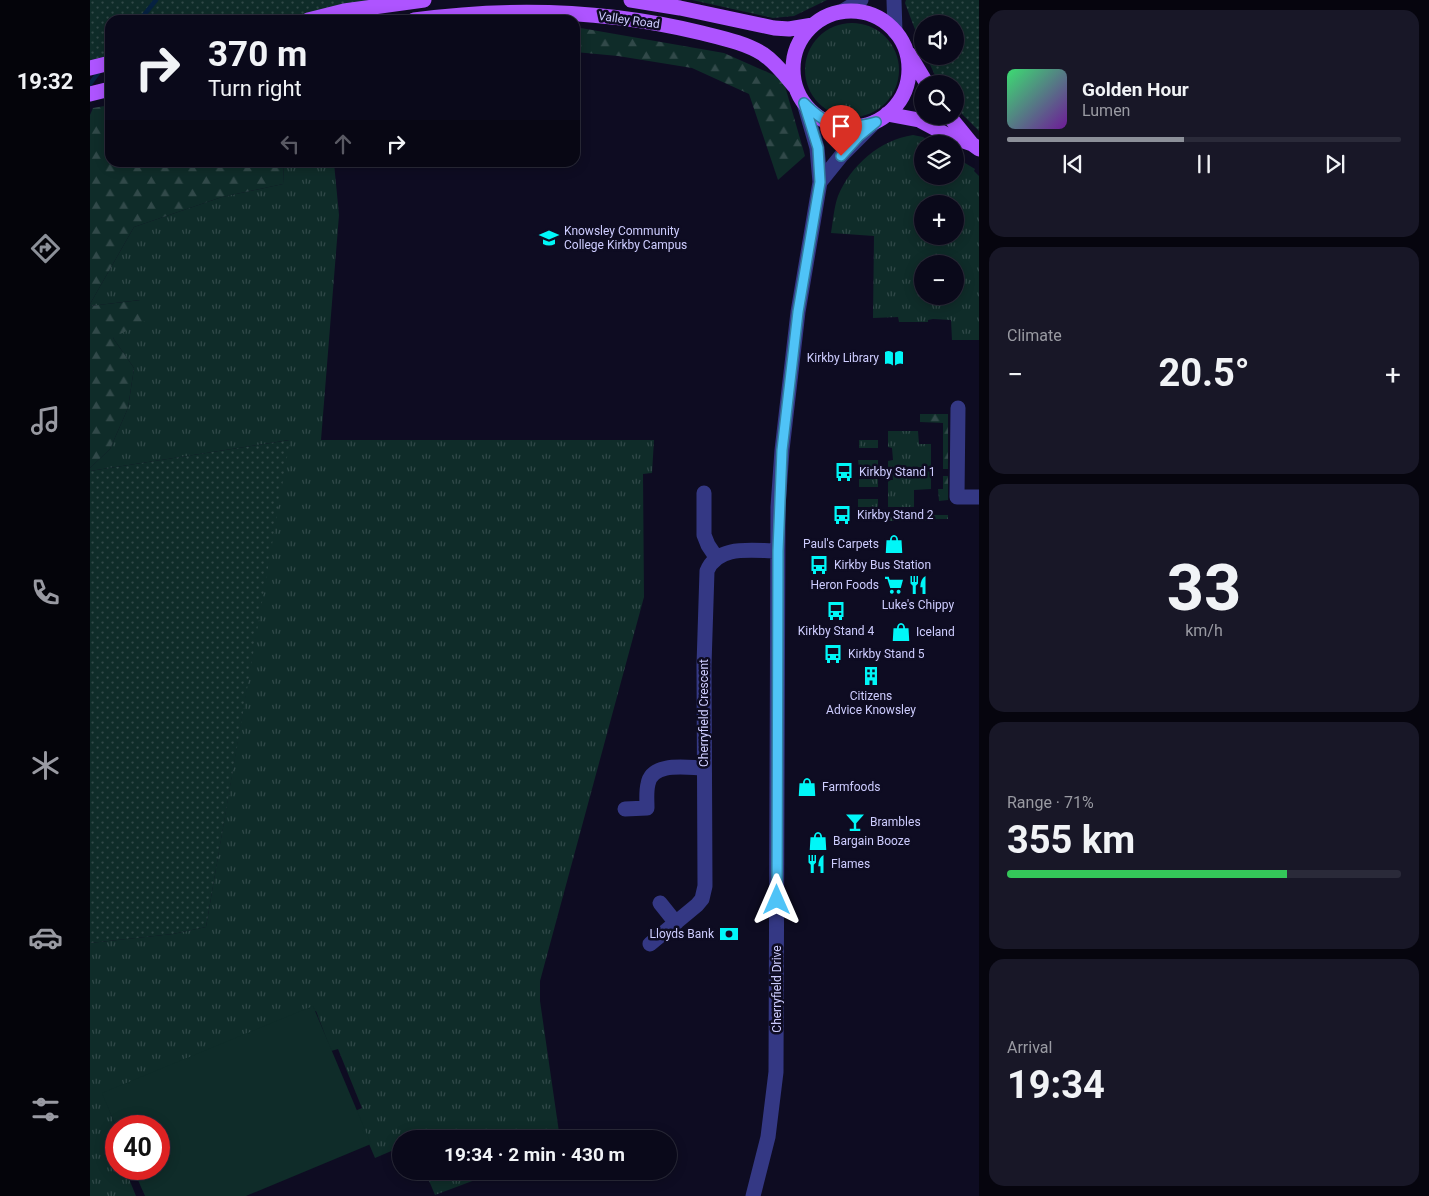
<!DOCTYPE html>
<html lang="en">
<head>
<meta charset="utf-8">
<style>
  :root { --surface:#0a091a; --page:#181727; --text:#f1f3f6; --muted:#999aa2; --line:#2a2a39; --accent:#8c9099 }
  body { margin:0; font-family:Roboto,sans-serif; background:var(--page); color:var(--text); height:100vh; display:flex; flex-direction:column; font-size:19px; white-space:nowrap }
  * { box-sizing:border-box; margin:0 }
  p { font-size:16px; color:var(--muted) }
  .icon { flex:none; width:28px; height:28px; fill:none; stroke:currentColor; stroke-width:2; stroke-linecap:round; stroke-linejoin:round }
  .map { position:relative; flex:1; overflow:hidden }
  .panel { display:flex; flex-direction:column; gap:10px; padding:10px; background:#06050e; width:450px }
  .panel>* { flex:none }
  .hud { position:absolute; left:15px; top:15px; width:475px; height:152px; border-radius:15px; box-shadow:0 2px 12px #0003,0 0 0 1px var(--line); background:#0a091a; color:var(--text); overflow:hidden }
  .tools { position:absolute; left:824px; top:15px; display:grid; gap:10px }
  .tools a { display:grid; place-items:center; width:50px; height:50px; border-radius:50%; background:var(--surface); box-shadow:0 2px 12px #0003,0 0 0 1px var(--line); font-size:25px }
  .speed { position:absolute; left:15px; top:1115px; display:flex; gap:10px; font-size:25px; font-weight:700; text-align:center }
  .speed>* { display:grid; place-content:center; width:65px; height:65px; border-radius:50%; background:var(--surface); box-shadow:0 2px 12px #0003,0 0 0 1px var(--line); line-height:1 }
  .speed .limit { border:8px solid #d22; background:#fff; color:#111 }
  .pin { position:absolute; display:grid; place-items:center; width:42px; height:42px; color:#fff; margin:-51px -21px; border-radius:50% 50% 50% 0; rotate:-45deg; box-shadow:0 0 5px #0007 }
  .pin .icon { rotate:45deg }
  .me { position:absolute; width:55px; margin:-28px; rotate:0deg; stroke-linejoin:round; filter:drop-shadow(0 0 4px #0008) }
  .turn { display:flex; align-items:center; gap:18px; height:105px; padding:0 20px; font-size:22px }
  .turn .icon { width:65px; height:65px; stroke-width:2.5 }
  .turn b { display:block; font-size:35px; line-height:42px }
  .lanes { display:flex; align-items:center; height:48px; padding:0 20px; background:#0003; justify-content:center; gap:25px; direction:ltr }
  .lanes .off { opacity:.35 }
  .big { font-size:38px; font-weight:700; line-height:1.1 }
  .panel .widget { flex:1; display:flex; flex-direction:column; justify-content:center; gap:8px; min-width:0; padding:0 18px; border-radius:15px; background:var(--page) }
  .panel .dial { align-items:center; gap:0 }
  .dial b { font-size:65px; line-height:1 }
  .song { display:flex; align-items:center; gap:15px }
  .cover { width:60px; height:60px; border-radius:8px; background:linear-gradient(135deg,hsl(140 70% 55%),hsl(280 70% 35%)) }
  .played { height:5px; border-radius:2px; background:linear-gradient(90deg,var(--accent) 45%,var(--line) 45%) }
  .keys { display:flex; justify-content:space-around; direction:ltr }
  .heat { display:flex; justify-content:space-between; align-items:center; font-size:28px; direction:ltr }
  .charge { height:8px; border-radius:4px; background:linear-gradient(90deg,#34c759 71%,var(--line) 0) }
  .trip { position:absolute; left:302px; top:1130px; width:285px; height:50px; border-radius:25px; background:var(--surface); box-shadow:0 2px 12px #0003,0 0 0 1px var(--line); font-weight:700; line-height:50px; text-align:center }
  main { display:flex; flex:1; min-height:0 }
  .tabs { display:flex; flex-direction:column; width:90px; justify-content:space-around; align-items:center; background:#04040a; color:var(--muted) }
  .tabs .icon { width:35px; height:35px }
  .tabs .active { color:var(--accent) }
  .tabs b { font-size:22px; color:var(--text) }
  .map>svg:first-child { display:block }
  .grass { fill:url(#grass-tufts); fill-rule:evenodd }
  .forest { fill:url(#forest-firs) }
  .park { fill:url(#park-dots) }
  .pitch { fill:#0f2c29 }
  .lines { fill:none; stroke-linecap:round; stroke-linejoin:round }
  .stream { stroke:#062141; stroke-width:4.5 }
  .minor { stroke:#343884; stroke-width:15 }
  .major { stroke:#ae54ff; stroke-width:15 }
  .route-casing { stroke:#337fa1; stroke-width:12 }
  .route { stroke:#4fc3f7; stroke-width:9 }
  .labels { text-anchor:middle; stroke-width:5; stroke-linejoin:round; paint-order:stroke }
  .street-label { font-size:12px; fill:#cecdff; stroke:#0e0c22 }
  .poi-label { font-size:12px; fill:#cecdff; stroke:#0e0c22; text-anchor:start }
</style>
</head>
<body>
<main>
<nav class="tabs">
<b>19:32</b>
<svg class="icon active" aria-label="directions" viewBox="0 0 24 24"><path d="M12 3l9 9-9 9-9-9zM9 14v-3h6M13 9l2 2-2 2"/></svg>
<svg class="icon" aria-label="music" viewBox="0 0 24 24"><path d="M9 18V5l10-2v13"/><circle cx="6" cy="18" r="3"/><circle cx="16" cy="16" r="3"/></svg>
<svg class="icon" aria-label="phone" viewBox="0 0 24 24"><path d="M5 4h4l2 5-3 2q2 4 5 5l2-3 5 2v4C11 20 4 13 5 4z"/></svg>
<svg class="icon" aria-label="climate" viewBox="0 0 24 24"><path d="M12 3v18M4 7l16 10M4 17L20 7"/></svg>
<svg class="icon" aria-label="car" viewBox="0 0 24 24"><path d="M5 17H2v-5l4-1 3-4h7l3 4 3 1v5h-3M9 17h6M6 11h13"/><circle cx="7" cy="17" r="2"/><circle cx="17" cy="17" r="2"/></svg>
<svg class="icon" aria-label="filters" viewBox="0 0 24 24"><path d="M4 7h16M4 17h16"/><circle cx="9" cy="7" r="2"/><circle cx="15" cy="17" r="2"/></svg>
</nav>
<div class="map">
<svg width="889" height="1196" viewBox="0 0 889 1196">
  <defs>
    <pattern id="grass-tufts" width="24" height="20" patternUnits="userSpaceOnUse" patternTransform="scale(1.25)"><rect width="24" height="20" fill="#0f2c29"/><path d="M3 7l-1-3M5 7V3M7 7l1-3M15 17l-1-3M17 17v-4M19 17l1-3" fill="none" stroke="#314949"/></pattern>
    <pattern id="forest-firs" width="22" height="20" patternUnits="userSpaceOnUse" patternTransform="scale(1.25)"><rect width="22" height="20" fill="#0f2c29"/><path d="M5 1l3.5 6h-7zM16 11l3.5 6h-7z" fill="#314949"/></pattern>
    <pattern id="park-dots" width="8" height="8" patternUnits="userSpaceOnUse" patternTransform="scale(1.25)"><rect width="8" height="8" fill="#0f2c29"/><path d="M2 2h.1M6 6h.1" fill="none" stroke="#314949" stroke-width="1.8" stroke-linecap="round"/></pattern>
  </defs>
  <rect width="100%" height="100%" fill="#0e0c22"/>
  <path class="grass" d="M715 70a47 47 0 1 1 94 0a47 47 0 1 1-94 0Z
    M 823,135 L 833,137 L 844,144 L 832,144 L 832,176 L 865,176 L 865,157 L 885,169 L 884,171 L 889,176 L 889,340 L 862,340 L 861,320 L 843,319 L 838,320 L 838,322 L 809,322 L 808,317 L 783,318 L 784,236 L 741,233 C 743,221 744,207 748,196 C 761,165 790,140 823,135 ZM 832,204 L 865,204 L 865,236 L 832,236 ZM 832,264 L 865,264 L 865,296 L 832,296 Z
    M 194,163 L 244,163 L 249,215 L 231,440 L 564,440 L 562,473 L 553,474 L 554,597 L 450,981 L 450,1001 L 470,1139 L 311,1139 L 311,1149 L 306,1149 L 285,1158 L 265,1111 L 272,1108 L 248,1049 L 241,1051 L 226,1011 L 14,1095 L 26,1128 L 26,1137 L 23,1138 L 26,1147 L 26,1169 L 35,1169 L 46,1196 L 0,1196 L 0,943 L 83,934 L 116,927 L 199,440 L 0,471 L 0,468 L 20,449 L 38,408 L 44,368 L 23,338 L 50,300 L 0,306 L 0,304 L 44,227 L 132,197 L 193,184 Z
    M 798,431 L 828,431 L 829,444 L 841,444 L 841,489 L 824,490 L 824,507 L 798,507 L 798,480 L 803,480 L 802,467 L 798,467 L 798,461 L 803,460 L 802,448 L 798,447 Z
    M 769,440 L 788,440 L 788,448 L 769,448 Z
    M 768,460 L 788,460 L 788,468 L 769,468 Z
    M 769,479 L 788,479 L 788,487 L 769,487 Z
    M 768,499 L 788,499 L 788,507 L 768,507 Z
    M 789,515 L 858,515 L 858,519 L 840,519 L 839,521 L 783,521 Z
    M 335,1171 L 409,1171 L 345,1195 Z"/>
  <path class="forest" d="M 485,27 L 634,53 L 693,79 L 715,156 L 688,180 L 659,94 L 602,68 L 528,56 L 485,52 Z
    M 20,105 L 20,162 L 194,163 L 193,184 L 132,197 L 44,227 L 0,304 L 0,115 L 3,108 Z
    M 51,300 L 57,320 L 23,338 L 44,368 L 38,408 L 20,449 L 0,468 L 0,306 Z
    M 830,414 L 858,414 L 858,469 L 853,469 L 853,423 L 830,422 Z
    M 853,476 L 858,476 L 858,500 L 849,501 L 848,489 L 853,489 Z"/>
  <path class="park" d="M 0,0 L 285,0 L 183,20 L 20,20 L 20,56 L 0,60 Z
    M 602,0 L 737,0 L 704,16 L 683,18 Z
    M 816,0 L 889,0 L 889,131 L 865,107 L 865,84 L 849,84 L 836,56 L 865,56 L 865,24 L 832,24 L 832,48 L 815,3 Z
    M 200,440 L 116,927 L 83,934 L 0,943 L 0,471 Z"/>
  <path class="pitch" d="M 223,1006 L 281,1144 L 156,1196 L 55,1196 L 43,1169 L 69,1169 L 69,1126 L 26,1127 L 12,1093 Z"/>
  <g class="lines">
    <path class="stream" d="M 50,20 L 66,0
      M 0,84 L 11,69"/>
    <path class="minor" d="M 804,0 L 805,32
      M 753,11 L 771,0
      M 730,182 L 751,156 L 785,122
      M 868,408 L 867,497 L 889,497
      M 614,493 L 614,535 L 618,545 L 626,557
      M 535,809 L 557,808 C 557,800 556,792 558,784 C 562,761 598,768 614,768
      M 570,903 L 586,923
      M 560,944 L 607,905 L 612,899 L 615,886 L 614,665 L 617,571 C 628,544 663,551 687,551
      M 663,1196 L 678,1137 L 686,1072 L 688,507 L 692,450 L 708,312 L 730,182 L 727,148 L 714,103"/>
    <path class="major" d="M 541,0 L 590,8 L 684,28 L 699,29 L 723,25
      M703 69a58 58 0 1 1 116 0a58 58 0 1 1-116 0Z
      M 218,20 L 254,11 L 334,0
      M 324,20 C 420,7 518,10 612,33 C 632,38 656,43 673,54 C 686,63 695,75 705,87
      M 819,54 L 837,84
      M 0,68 L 20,63
      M 0,94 L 20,89
      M 797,114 L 829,120 L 859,136 L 882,144 L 889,149
      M 859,116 L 881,143"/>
  </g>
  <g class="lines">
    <g class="route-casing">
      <path id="route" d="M 687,900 L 688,551 L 692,450 L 708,312 L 730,182 L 728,148 L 714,103 C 739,128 752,131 786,122 L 769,136 L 751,156"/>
    </g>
    <use href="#route" class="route"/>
  </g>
  <defs>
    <g id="university-bare" transform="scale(1.5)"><path d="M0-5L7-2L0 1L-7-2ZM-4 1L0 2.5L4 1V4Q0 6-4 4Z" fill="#00f7f8" stroke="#0e0c22" stroke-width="2.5" paint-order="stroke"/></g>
    <g id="library-bare" transform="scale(1.5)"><path d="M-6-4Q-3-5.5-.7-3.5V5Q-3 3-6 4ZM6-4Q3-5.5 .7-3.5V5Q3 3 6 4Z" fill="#00f7f8" stroke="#0e0c22" stroke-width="2.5" paint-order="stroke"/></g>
    <g id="bus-bare" transform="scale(1.5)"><path d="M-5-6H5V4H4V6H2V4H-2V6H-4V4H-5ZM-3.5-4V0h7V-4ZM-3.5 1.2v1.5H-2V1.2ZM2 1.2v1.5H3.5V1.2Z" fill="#00f7f8" stroke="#0e0c22" stroke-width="2.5" paint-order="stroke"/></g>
    <g id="shop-bare" transform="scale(1.5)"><path d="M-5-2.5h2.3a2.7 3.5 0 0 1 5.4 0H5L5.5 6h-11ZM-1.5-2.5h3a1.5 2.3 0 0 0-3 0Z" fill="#00f7f8" stroke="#0e0c22" stroke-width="2.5" paint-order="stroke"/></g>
    <g id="supermarket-bare" transform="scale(1.5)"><path d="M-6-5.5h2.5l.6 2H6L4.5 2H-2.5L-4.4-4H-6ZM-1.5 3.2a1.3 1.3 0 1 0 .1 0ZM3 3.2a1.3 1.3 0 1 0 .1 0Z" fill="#00f7f8" stroke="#0e0c22" stroke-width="2.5" paint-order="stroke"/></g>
    <g id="restaurant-bare" transform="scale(1.5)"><path d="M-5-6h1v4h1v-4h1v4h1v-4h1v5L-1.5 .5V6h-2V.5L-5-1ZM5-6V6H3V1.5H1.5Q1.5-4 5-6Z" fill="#00f7f8" stroke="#0e0c22" stroke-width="2.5" paint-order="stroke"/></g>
    <g id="building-bare" transform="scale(1.5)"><path d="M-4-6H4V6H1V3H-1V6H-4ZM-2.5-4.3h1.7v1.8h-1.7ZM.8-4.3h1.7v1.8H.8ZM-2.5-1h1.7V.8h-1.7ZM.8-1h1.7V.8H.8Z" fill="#00f7f8" stroke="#0e0c22" stroke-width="2.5" paint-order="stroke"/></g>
    <g id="bar-bare" transform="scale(1.5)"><path d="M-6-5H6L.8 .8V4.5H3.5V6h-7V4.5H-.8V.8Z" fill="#00f7f8" stroke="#0e0c22" stroke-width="2.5" paint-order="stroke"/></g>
    <g id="bank-bare" transform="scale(1.5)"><path d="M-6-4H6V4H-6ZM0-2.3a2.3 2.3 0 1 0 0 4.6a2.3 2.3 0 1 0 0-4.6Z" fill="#00f7f8" stroke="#0e0c22" stroke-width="2.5" paint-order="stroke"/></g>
  </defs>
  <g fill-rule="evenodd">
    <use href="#university-bare" x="459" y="238"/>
    <use href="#library-bare" x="804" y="358"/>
    <use href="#bus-bare" x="754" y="472"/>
    <use href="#bus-bare" x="752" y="515"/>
    <use href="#shop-bare" x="804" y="544"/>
    <use href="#bus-bare" x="729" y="565"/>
    <use href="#supermarket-bare" x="804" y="585"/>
    <use href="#restaurant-bare" x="828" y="585"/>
    <use href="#bus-bare" x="746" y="611"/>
    <use href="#shop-bare" x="811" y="632"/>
    <use href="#bus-bare" x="743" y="654"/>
    <use href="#building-bare" x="781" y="676"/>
    <use href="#shop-bare" x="717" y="787"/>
    <use href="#bar-bare" x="765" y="822"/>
    <use href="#shop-bare" x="728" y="841"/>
    <use href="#restaurant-bare" x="726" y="864"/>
    <use href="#bank-bare" x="639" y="934"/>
  </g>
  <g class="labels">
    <g class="street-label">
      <text transform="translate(539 20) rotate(8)" y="4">Valley Road</text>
      <text transform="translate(614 713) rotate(-90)" y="4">Cherryfield Crescent</text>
      <text transform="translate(687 989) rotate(-90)" y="4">Cherryfield Drive</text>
    </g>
    <g class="poi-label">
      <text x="474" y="235">Knowsley Community<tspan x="474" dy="14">College Kirkby Campus</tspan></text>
      <text x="789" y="362" text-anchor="end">Kirkby Library</text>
      <text x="769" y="476">Kirkby Stand 1</text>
      <text x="767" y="519">Kirkby Stand 2</text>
      <text x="789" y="548" text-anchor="end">Paul's Carpets</text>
      <text x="744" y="569">Kirkby Bus Station</text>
      <text x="789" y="589" text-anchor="end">Heron Foods</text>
      <text x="828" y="609" text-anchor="middle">Luke's Chippy</text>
      <text x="746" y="635" text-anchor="middle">Kirkby Stand 4</text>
      <text x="826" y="636">Iceland</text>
      <text x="758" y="658">Kirkby Stand 5</text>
      <text x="781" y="700" text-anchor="middle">Citizens<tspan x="781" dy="14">Advice Knowsley</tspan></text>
      <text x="732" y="791">Farmfoods</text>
      <text x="780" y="826">Brambles</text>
      <text x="743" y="845">Bargain Booze</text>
      <text x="741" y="868">Flames</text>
      <text x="624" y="938" text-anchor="end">Lloyds Bank</text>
    </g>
  </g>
</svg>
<div class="tools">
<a><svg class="icon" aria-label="sound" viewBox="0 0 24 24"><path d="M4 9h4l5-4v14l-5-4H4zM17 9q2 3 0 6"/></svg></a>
<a><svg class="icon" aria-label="search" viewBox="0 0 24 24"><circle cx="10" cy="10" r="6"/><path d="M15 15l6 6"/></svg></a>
<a><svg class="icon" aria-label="layers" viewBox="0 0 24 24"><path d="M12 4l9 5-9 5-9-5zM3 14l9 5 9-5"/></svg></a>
<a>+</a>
<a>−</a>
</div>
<div class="speed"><div class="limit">40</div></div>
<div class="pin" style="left:751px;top:156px;background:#d93025"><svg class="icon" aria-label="arrive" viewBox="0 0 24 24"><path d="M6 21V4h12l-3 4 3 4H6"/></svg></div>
<svg class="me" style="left:687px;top:900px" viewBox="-20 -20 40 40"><path d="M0-17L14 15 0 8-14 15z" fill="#4fc3f7" stroke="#fff" stroke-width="4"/></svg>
<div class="trip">19:34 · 2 min · 430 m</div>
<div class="hud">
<div class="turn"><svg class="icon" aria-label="right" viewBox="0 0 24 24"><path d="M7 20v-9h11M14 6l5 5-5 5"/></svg><div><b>370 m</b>Turn right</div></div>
<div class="lanes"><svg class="icon off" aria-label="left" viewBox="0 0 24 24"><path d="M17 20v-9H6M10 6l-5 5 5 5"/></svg><svg class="icon off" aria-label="ahead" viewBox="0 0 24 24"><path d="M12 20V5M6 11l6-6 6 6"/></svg><svg class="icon" aria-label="right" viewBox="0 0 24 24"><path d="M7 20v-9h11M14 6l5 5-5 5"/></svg></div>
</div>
</div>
<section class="panel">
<div class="widget">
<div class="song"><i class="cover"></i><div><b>Golden Hour</b><p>Lumen</p></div></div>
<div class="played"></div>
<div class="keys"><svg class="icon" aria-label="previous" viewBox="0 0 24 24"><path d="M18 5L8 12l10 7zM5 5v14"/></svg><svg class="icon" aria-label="pause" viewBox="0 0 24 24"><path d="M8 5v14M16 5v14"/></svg><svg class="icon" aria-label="next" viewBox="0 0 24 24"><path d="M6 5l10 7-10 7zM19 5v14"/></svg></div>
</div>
<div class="widget"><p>Climate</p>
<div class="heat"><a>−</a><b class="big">20.5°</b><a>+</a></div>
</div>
<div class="widget dial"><b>33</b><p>km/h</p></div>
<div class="widget"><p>Range · 71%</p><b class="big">355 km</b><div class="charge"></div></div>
<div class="widget"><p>Arrival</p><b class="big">19:34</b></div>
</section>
</main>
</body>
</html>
